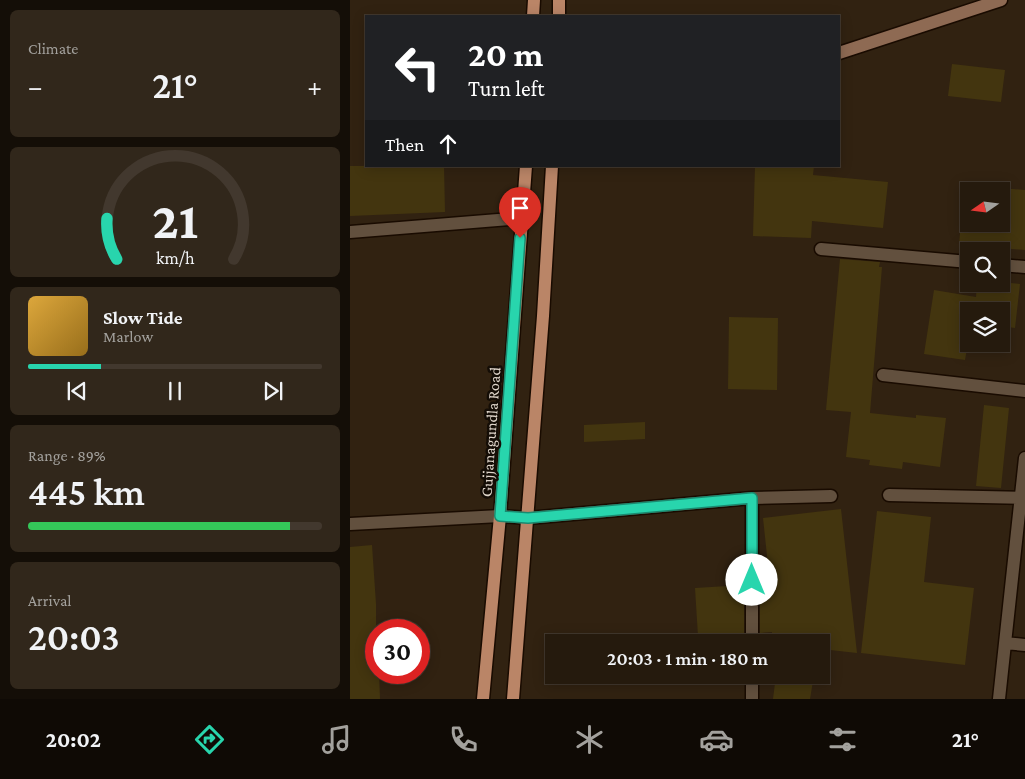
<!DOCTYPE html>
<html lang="en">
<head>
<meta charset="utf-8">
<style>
  :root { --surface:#251a0d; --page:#31271b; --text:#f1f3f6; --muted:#a3a19d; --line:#42382e; --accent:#28d5ad }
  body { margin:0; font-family:"Crimson Pro",serif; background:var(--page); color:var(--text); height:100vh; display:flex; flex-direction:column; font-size:19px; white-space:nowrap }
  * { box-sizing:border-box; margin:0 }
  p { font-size:16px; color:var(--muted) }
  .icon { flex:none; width:28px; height:28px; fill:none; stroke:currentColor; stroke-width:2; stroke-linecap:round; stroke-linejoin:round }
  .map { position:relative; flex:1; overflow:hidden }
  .panel { display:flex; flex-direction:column; gap:10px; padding:10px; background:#140e07; width:350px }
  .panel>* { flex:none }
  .hud { position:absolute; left:15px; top:15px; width:475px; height:152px; border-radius:0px; box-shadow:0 2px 12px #0003,0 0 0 1px var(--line); background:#202124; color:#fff; overflow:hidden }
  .needle { width:32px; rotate:256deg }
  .buttons { position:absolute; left:610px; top:182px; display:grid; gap:10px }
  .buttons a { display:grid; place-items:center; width:50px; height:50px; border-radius:0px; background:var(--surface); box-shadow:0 2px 12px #0003,0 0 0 1px var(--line); font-size:25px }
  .speed { position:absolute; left:15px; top:619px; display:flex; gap:10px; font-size:25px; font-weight:700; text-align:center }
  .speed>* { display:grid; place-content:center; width:65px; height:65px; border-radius:50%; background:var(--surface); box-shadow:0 2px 12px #0003,0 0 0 1px var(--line); line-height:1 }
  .speed .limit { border:8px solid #d22; background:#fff; color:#111 }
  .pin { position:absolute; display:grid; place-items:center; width:42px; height:42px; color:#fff; margin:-51px -21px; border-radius:50% 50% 50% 0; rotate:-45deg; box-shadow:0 0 5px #0007 }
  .pin .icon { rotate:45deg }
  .me { position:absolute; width:55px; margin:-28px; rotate:0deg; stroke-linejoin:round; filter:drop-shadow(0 0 4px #0008) }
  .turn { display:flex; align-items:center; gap:18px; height:105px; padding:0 20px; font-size:22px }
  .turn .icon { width:65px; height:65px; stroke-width:2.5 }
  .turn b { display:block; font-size:35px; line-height:42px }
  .then { display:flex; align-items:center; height:48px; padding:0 20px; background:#0003; gap:10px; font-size:19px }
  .big { font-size:38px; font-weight:600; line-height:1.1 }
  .panel .tile { flex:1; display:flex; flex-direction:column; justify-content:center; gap:8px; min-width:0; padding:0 18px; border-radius:8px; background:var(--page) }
  .panel .dial { align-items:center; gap:0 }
  .dial svg { height:130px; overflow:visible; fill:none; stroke:var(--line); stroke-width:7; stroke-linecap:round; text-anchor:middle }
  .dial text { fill:var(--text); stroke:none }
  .song { display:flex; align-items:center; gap:15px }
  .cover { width:60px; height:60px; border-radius:8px; background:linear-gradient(135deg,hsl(40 70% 55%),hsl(40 70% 35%)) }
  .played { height:5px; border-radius:2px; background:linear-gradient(90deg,var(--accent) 25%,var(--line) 25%) }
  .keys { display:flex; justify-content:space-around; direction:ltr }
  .heat { display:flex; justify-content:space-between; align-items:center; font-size:28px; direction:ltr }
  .charge { height:8px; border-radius:4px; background:linear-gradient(90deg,#34c759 89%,var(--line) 0) }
  .trip { position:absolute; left:195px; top:634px; width:285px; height:50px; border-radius:0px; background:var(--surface); box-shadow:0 2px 12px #0003,0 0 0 1px var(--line); font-weight:600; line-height:50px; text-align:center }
  .dock { display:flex; height:80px; justify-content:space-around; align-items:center; background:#0f0a05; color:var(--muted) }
  .dock .icon { width:35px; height:35px }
  .dock .current { color:var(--accent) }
  .dock b { font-size:22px; color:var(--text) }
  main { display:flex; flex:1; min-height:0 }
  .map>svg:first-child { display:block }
  .building { fill:#43350f; fill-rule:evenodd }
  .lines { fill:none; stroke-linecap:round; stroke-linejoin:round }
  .street-casing { stroke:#190b00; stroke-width:15 }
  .secondary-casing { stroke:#190b00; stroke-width:15 }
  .primary-casing { stroke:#190b00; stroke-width:15 }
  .street { stroke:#62503e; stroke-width:12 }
  .secondary { stroke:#8e6a53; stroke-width:12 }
  .primary { stroke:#ba8567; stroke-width:12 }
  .route-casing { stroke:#1a8a70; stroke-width:12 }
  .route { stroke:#28d5ad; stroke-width:9 }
  .labels { text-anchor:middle; stroke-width:5; stroke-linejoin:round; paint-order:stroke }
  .street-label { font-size:16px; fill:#ddd3c8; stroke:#140d06 }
</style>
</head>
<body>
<main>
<section class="panel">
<div class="tile"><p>Climate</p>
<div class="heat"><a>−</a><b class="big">21°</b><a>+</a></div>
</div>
<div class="tile dial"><svg viewBox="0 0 100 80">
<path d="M14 69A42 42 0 1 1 86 69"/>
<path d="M14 69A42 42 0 0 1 8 44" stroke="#28d5ad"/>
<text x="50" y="56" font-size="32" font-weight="700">21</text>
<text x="50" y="72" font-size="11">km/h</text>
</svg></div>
<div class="tile">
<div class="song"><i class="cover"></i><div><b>Slow Tide</b><p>Marlow</p></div></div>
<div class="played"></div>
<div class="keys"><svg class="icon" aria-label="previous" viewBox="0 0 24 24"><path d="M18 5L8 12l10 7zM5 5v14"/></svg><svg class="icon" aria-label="pause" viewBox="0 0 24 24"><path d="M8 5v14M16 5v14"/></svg><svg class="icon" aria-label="next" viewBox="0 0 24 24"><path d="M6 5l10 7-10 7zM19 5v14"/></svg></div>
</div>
<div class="tile"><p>Range · 89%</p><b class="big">445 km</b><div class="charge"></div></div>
<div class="tile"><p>Arrival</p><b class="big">20:03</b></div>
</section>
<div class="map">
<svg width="675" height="699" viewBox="0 0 675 699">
  <rect width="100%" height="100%" fill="#312211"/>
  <path class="building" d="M 602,64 L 655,70 L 651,102 L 598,96 Z
    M 0,166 L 94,166 L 95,212 L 0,216 Z
    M 405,166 L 464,166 L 463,175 L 538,182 L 533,228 L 462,221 L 461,238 L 403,236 Z
    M 614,185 L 675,190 L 675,250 L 609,245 ZM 619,191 L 651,191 L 651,224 L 619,224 Z
    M 490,259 L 530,262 L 529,267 L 532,267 L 520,413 L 566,418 L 566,415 L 596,418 L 590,467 L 553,462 L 552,469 L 519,465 L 520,460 L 496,457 L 501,412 L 476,410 Z
    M 651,282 L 670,284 L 665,328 L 651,326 L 651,311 L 619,311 L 619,337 L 615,360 L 574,354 L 584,290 L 626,297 L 627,284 L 651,284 Z
    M 379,317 L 428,318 L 427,390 L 378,389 Z
    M 634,405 L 659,408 L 651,488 L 626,486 Z
    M 295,422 L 295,439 L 234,442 L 234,425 Z
    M 491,509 L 507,653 L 471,649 L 471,642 L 420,642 L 422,632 L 410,633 L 410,584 L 420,584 L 413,518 Z
    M 527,511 L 581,517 L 574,582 L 624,588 L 615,665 L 511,653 Z
    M 22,545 L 26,604 L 26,672 L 29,672 L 30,699 L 0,699 L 0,547 Z
    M 394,585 L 394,634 L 348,636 L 345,588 Z
    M 414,675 L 464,675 L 460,699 L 423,699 L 425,683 L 414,681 Z"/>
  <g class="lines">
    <g class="street-casing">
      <path id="street" d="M 0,232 L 172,218
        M 471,249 L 619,262
        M 651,265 L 675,267
        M 533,375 L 675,391
        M 539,495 L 675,498
        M 402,498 L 402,642
        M 0,524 L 150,516 L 178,518 L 402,498 L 481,496
        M 655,643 L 675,645
        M 402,675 L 402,699
        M 649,699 L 675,458"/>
    </g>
    <g class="secondary-casing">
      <path id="secondary" d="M 489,53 L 651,0"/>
    </g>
    <g class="primary-casing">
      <path id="primary" d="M 183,16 L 184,0
        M 209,16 L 209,0
        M 133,699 L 150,516 L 176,166
        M 163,699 L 193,316 L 202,166"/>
    </g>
    <use href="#street" class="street"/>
    <use href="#secondary" class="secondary"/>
    <use href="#primary" class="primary"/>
  </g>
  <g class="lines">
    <g class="route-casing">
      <path id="route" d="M 170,238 L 150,516 L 178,518 L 402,498 L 402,580"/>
    </g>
    <use href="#route" class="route"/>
  </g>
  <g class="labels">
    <g class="street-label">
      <text transform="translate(140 432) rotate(-86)" y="6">Gujjanagundla Road</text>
    </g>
  </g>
</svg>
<div class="buttons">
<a><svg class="needle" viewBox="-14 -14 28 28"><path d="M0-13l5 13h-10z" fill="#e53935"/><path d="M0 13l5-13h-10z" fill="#a3a19d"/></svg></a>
<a><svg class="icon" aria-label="search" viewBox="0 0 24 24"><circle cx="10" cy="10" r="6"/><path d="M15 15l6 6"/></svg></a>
<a><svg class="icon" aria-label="layers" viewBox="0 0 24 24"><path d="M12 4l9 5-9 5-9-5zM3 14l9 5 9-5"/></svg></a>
</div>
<div class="speed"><div class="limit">30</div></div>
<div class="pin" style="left:170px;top:238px;background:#d93025"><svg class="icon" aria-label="arrive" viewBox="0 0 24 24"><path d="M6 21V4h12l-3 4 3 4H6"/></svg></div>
<svg class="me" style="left:402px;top:580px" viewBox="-20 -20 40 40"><circle r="19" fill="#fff"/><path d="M0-13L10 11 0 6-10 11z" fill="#28d5ad"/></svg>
<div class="trip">20:03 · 1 min · 180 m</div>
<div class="hud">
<div class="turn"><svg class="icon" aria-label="left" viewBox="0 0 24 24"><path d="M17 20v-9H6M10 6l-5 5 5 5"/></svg><div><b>20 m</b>Turn left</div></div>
<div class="then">Then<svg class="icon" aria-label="ahead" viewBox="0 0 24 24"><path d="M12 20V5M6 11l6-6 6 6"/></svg></div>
</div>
</div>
</main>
<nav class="dock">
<b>20:02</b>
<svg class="icon current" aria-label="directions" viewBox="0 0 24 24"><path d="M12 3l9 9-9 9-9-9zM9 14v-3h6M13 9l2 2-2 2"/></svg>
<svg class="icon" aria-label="music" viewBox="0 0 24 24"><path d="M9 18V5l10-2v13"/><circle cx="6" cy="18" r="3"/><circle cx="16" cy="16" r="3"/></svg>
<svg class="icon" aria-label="phone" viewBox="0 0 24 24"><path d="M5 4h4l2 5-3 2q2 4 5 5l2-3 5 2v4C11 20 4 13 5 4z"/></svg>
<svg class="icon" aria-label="climate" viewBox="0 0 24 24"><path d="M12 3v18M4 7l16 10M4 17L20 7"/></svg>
<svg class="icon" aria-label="car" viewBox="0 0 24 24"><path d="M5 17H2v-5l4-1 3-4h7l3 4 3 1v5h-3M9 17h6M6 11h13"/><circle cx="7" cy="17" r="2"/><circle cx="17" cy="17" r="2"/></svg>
<svg class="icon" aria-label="filters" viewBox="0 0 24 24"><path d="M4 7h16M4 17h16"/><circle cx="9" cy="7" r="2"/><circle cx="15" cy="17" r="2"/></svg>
<b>21°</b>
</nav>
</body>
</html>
